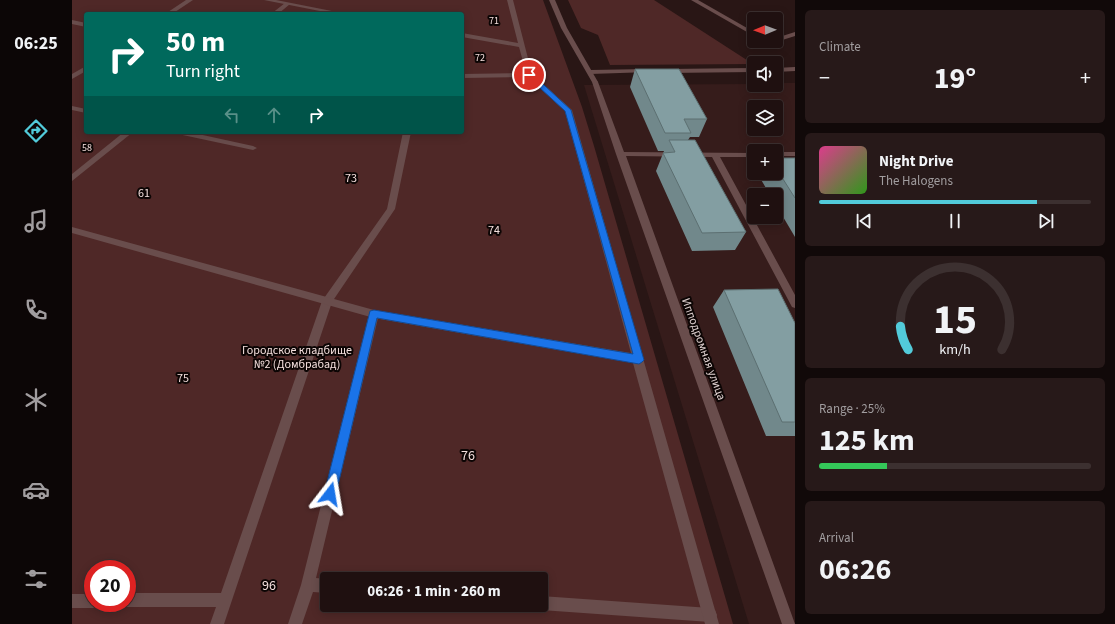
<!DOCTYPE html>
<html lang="en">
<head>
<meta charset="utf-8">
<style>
  :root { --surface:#1f1010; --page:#271919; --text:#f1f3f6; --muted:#a19d9f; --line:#3c3030; --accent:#52cbda }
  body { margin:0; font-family:"Source Sans 3",sans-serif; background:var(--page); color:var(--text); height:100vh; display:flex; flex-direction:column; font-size:15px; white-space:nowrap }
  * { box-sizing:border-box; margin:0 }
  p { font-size:13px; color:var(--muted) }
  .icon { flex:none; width:22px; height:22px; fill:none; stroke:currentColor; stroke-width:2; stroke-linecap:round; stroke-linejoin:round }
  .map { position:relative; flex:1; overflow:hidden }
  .panel { display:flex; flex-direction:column; gap:10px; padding:10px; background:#110909; width:320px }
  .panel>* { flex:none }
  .guide { position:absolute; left:12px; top:12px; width:380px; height:122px; border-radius:4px; box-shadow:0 2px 10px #0003,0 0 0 1px var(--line); background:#00695c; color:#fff; overflow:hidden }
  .needle { width:26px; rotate:269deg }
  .controls { position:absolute; left:675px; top:12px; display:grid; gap:8px }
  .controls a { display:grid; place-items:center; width:36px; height:36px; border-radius:4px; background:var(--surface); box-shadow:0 2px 10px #0003,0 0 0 1px var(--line); font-size:20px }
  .speed { position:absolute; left:12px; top:560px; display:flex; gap:8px; font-size:20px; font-weight:700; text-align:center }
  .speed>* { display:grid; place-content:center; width:52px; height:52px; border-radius:50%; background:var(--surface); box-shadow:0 2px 10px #0003,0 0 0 1px var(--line); line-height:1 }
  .speed .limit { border:6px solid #d22; background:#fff; color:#111 }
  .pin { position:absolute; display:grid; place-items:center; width:34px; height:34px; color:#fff; margin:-17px; border:2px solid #fff; border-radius:50%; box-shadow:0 1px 4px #0007 }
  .me { position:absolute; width:44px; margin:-22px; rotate:14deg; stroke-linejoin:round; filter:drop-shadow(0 0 3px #0008) }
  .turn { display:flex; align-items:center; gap:14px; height:84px; padding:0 16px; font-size:18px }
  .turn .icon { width:52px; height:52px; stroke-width:2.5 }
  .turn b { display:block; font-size:28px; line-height:34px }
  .lanes { display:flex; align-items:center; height:38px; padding:0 16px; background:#0003; justify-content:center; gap:20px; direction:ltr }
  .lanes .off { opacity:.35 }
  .big { font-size:30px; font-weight:700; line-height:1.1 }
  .panel .tile { flex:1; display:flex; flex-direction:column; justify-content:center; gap:6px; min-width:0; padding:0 14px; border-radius:6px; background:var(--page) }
  .panel .dial { align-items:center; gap:0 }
  .dial svg { height:104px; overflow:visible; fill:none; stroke:var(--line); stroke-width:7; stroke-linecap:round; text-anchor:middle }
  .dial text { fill:var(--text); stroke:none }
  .song { display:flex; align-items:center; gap:12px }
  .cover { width:48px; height:48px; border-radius:6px; background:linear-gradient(135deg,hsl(330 70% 55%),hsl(110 70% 35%)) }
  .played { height:4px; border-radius:2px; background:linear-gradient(90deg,var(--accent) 80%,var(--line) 80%) }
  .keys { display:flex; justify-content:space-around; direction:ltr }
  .heat { display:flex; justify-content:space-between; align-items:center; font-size:22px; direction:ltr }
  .charge { height:6px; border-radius:3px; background:linear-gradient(90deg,#34c759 25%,var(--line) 0) }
  .trip { position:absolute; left:248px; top:572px; width:228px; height:40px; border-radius:4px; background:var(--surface); box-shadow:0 2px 10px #0003,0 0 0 1px var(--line); font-weight:700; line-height:40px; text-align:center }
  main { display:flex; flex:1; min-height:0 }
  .dock { display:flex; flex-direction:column; width:72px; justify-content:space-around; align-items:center; background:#0c0606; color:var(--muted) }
  .dock .icon { width:28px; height:28px }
  .dock .selected { color:var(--accent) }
  .dock b { font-size:18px; color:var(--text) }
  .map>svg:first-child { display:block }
  .built { fill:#361c1b; fill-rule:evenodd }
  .green { fill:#4f2827; fill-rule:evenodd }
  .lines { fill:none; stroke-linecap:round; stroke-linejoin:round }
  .service { fill:#694d4c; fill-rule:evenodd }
  .minor { fill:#694d4c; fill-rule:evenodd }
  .wall { fill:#71888b }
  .building { fill:#839ea2; stroke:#5c6f71 }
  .route { fill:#1a73e8; stroke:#114b97 }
  .labels { text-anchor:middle; stroke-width:4; stroke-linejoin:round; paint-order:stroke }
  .far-park-label { font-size:10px; fill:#f4dfdd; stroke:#0c0504 }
  .park-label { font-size:12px; fill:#f4dfdd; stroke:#0c0504 }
  .street-label { font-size:12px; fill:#e0d2d1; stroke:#0c0504 }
  .near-park-label { font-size:14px; fill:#f4dfdd; stroke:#0c0504 }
</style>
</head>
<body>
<main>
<nav class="dock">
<b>06:25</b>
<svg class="icon selected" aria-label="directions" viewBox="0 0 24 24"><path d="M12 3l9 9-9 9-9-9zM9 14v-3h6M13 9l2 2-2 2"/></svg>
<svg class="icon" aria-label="music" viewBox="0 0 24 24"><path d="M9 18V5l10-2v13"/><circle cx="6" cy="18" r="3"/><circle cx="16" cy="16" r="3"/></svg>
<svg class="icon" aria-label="phone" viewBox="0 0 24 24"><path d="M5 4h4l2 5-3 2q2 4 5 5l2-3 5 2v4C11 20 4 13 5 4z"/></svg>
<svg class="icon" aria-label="climate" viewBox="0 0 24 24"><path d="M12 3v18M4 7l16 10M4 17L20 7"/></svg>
<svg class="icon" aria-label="car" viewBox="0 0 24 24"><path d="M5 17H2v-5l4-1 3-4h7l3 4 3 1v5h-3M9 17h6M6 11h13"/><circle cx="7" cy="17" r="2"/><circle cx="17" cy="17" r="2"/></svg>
<svg class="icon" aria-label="filters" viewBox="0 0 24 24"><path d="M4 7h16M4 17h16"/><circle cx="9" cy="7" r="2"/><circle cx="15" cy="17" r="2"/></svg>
</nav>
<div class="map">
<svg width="723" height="624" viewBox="0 0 723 624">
  <rect width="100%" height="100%" fill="#291615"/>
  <path class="built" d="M 704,83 L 723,83 L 723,624 L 677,624 L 512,85 L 682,84 L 682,85 L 704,85 ZM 682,107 L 704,107 L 704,129 L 682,129 ZM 682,151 L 704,151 L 704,173 L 682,173 ZM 682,195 L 704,195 L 704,217 L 682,217 Z"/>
  <path class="green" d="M 0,0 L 471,0 L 510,107 L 522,146 L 661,624 L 0,624 ZM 14,14 L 390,14 L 390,132 L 14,132 ZM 21,569 L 55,569 L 55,603 L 21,603 ZM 255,579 L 469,579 L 469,605 L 255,605 Z
    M 496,0 L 582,0 L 681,64 L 538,65 L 526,35 L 509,28 Z"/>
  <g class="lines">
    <path class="service" d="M 619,0 L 626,0 L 682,32 L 682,36 Z
      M 213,3 L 218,4 L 206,14 L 199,14 Z
      M 0,20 L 14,23 L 14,27 L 0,24 Z
      M 723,32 L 723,36 L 704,42 L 702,41 L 704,41 L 704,38 Z
      M 723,67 L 723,71 L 704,72 L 704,68 Z
      M 682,68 L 682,72 L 594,73 L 591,71 L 594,69 Z
      M 576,69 L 579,71 L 578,72 L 518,74 L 515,72 L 518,70 Z
      M 390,74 L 457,73 L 460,75 L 457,77 L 390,78 Z
      M 523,80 L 526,82 L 552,152 L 682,153 L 682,157 L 648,157 L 723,295 L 723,308 L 720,307 L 640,157 L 554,156 L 723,624 L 710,624 L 544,154 L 520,82 Z
      M 0,106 L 14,109 L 14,113 L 0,110 Z
      M 52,132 L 61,132 L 0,181 L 0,174 Z
      M 102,132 L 117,132 L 181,146 L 185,148 L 181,150 L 106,134 Z
      M 331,132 L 339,132 L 323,209 L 260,302 L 152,624 L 138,624 L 144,607 L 55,607 L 50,605 L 49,603 L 55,603 L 55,593 L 149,593 L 250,301 L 315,209 Z
      M 704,152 L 723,152 L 723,156 L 704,156 Z
      M 302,310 L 306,311 L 307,314 L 244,578 L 255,579 L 255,593 L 241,592 L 230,624 L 216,624 L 229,585 L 297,314 L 298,311 Z
      M 0,594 L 21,594 L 21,603 L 27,603 L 26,606 L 21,608 L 0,608 Z
      M 469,596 L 638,608 L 643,610 L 645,615 L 643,620 L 638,622 L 469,610 L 464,608 L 463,605 L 469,605 Z"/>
    <path class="minor" d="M 114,0 L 121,0 L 100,14 L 93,14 Z
      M 192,0 L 204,0 L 275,14 L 263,14 Z
      M 435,0 L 441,0 L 460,74 L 500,110 L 647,624 L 633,624 L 561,363 L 302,318 L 0,233 L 0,227 L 302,310 L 559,353 L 493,111 L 455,76 L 447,47 L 390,37 L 390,33 L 446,43 Z
      M 477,0 L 483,0 L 495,28 L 526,82 L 525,83 L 520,82 L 489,28 Z
      M 14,66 L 14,71 L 0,79 L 0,74 Z"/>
  </g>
  <path class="wall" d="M 563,69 L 635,119 L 627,137 L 618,137 L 616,140 L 674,232 L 663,250 L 620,251 L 584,171 L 592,151 L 586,151 L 558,87 Z
    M 704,158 L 723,158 L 723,237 L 704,205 L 704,195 L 698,195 L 687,176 L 689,173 L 704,173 Z
    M 652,290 L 723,323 L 723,436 L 694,436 L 641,307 Z"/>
  <path class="building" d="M 563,69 L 607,69 L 635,119 L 612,119 L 619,133 L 593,133 Z
    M 597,140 L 623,140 L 674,232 L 630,233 L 591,153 L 603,152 Z
    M 704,158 L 723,158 L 723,198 L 704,168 Z
    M 706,289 L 723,323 L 723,422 L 710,422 L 652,290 Z"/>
  <path class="route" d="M 455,73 L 459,73 L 499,110 L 572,360 L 570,362 L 567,364 L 305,318 L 264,494 L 262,499 L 258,500 L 254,499 L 252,494 L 298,311 L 302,310 L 561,354 L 493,111 L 455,76 Z"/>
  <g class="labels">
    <g class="far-park-label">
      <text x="422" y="24">71</text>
      <text x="408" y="61">72</text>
      <text x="15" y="151">58</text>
    </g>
    <g class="park-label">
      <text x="279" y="182">73</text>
      <text x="72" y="197">61</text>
      <text x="422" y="234">74</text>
      <text x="225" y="354">Городское кладбище<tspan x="225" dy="14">№2 (Домбрабад)</tspan></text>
      <text x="111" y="382">75</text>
    </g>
    <g class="street-label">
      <text transform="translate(632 349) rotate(70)" y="4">Ипподромная улица</text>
    </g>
    <g class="near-park-label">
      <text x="396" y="460">76</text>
      <text x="197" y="590">96</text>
    </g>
  </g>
</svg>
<div class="controls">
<a><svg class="needle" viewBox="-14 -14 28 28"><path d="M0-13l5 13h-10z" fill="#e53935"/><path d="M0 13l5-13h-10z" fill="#a19d9f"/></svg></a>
<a><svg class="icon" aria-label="sound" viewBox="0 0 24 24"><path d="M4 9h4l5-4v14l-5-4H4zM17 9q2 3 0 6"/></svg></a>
<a><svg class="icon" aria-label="layers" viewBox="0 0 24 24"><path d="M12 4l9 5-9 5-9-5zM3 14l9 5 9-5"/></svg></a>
<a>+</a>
<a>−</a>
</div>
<div class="speed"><div class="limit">20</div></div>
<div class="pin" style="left:457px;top:75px;background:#d93025"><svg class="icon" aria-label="arrive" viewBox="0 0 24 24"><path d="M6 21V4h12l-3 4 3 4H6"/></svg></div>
<svg class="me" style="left:258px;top:494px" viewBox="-20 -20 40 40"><path d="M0-17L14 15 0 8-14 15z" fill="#1a73e8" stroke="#fff" stroke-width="4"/></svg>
<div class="trip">06:26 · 1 min · 260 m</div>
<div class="guide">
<div class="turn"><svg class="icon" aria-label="right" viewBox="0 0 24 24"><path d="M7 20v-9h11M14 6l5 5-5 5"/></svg><div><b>50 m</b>Turn right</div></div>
<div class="lanes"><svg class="icon off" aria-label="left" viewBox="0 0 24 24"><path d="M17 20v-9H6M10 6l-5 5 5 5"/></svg><svg class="icon off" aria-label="ahead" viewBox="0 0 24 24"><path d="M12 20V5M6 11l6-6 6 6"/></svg><svg class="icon" aria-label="right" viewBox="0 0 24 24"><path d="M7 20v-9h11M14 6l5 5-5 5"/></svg></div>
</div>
</div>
<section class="panel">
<div class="tile"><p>Climate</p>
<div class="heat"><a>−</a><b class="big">19°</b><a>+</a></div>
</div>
<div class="tile">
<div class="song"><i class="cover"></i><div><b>Night Drive</b><p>The Halogens</p></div></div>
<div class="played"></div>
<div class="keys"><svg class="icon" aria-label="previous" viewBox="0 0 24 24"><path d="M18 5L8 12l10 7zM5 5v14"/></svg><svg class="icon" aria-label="pause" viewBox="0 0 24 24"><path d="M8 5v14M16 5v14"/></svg><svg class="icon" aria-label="next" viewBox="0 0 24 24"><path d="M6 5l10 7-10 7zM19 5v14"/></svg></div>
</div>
<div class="tile dial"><svg viewBox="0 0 100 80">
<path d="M14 69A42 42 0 1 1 86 69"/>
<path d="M14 69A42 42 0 0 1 8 51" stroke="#52cbda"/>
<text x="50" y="56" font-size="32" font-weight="700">15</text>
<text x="50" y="72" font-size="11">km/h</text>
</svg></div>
<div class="tile"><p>Range · 25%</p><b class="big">125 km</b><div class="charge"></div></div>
<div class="tile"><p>Arrival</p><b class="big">06:26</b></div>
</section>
</main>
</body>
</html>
